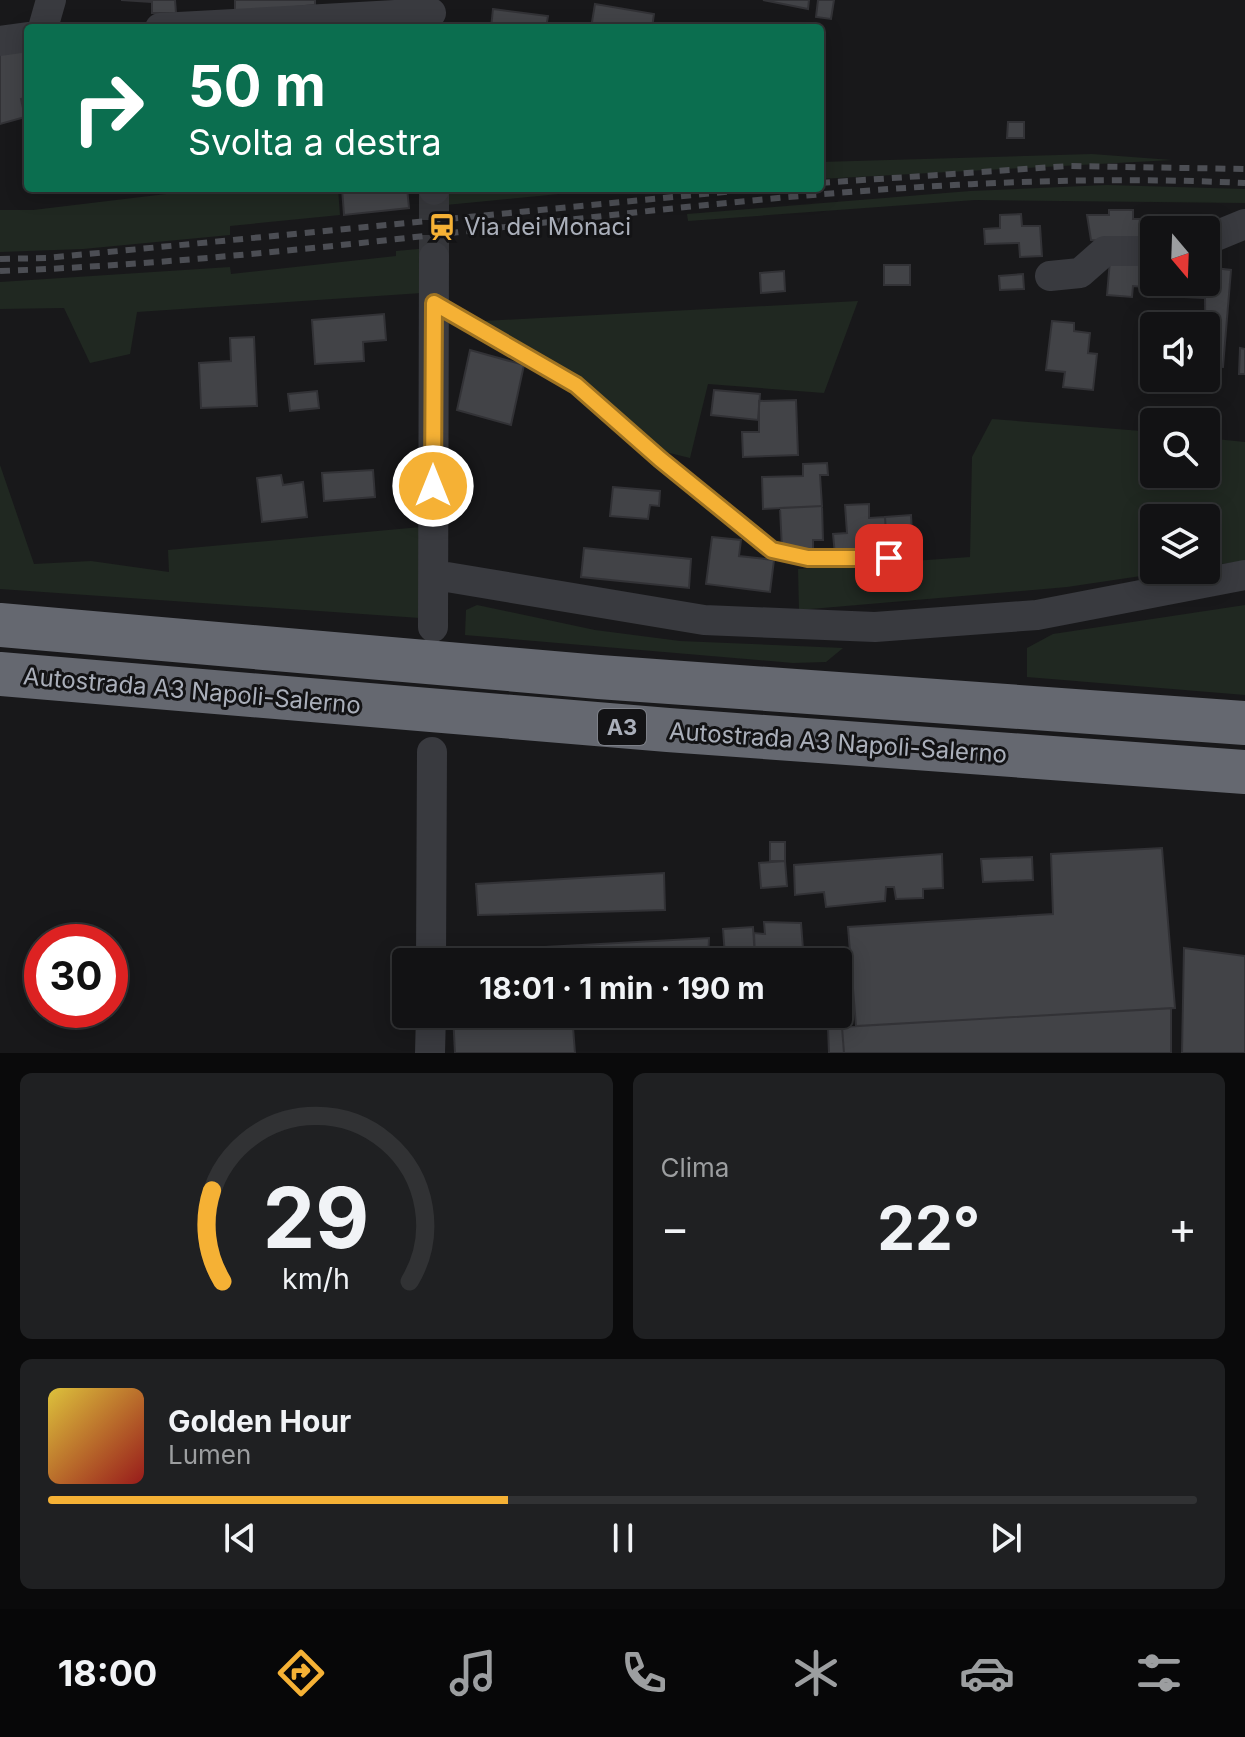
<!DOCTYPE html>
<html lang="it">
<head>
<meta charset="utf-8">
<style>
  :root { --surface:#121214; --page:#1f2022; --text:#f1f3f6; --muted:#9c9ea0; --line:#313234; --accent:#f5b135 }
  body { margin:0; font-family:Inter,sans-serif; background:var(--page); color:var(--text); height:100vh; display:flex; flex-direction:column; font-size:30px; white-space:nowrap }
  * { box-sizing:border-box; margin:0 }
  p { font-size:26px; color:var(--muted) }
  .icon { flex:none; width:44px; height:44px; fill:none; stroke:currentColor; stroke-width:2; stroke-linecap:round; stroke-linejoin:round }
  .map { position:relative; height:1053px; overflow:hidden }
  .drawer { display:flex; flex-direction:column; gap:20px; padding:20px; background:#0a0a0b; flex:1 }
  .drawer>* { flex:none }
  .top-card { position:absolute; left:24px; top:24px; width:800px; height:168px; border-radius:8px; box-shadow:0 4px 20px #0003,0 0 0 2px var(--line); background:#0b6e4f; color:#fff; overflow:hidden }
  .needle { width:52px; rotate:161deg }
  .buttons { position:absolute; left:1140px; top:216px; display:grid; gap:16px }
  .buttons a { display:grid; place-items:center; width:80px; height:80px; border-radius:8px; background:var(--surface); box-shadow:0 4px 20px #0003,0 0 0 2px var(--line); font-size:40px }
  .speed { position:absolute; left:24px; top:924px; display:flex; gap:16px; font-size:40px; font-weight:700; text-align:center }
  .speed>* { display:grid; place-content:center; width:104px; height:104px; border-radius:50%; background:var(--surface); box-shadow:0 4px 20px #0003,0 0 0 2px var(--line); line-height:1 }
  .speed .limit { border:12px solid #d22; background:#fff; color:#111 }
  .pin { position:absolute; display:grid; place-items:center; width:68px; height:68px; color:#fff; margin:-34px; border-radius:16px; box-shadow:0 4px 12px #0006 }
  .me { position:absolute; width:88px; margin:-44px; rotate:0deg; stroke-linejoin:round; filter:drop-shadow(0 0 6px #0008) }
  .turn { display:flex; align-items:center; gap:28px; height:168px; padding:0 32px; font-size:36px }
  .turn .icon { width:104px; height:104px; stroke-width:2.5 }
  .turn b { display:block; font-size:56px; line-height:68px }
  .big { font-size:60px; font-weight:700; line-height:1.1 }
  .drawer .card { flex:1; display:flex; flex-direction:column; justify-content:center; gap:12px; min-width:0; padding:0 28px; border-radius:12px; background:var(--page) }
  .drawer .dial { align-items:center; gap:0 }
  .dial svg { height:208px; overflow:visible; fill:none; stroke:var(--line); stroke-width:7; stroke-linecap:round; text-anchor:middle }
  .dial text { fill:var(--text); stroke:none }
  .song { display:flex; align-items:center; gap:24px }
  .cover { width:96px; height:96px; border-radius:12px; background:linear-gradient(135deg,hsl(50 70% 55%),hsl(0 70% 35%)) }
  .played { height:8px; border-radius:4px; background:linear-gradient(90deg,var(--accent) 40%,var(--line) 40%) }
  .keys { display:flex; justify-content:space-around; direction:ltr }
  .heat { display:flex; justify-content:space-between; align-items:center; font-size:44px; direction:ltr }
  .drawer .tiles { flex:1; display:grid; gap:20px; grid-template-columns:1fr 1fr }
  .card:last-child { grid-column:span 2 }
  .trip { position:absolute; left:392px; top:948px; width:460px; height:80px; border-radius:8px; background:var(--surface); box-shadow:0 4px 20px #0003,0 0 0 2px var(--line); font-weight:700; line-height:80px; text-align:center }
  .dock { display:flex; height:128px; justify-content:space-around; align-items:center; background:#070708; color:var(--muted) }
  .dock .icon { width:56px; height:56px }
  .dock .on { color:var(--accent) }
  .dock b { font-size:36px; color:var(--text) }
  .map>svg:first-child { display:block }
  .green { fill:#202821 }
  .building { fill:#424347; stroke:#323236; stroke-width:2 }
  .lines { fill:none; stroke-linecap:round; stroke-linejoin:round }
  .minor-tunnel { stroke:#35363a; stroke-width:30; stroke-dasharray:30 15; stroke-linecap:butt }
  .service { stroke:#393a3f; stroke-width:14 }
  .minor { stroke:#393a3f; stroke-width:30 }
  .motorway { stroke:#656870; stroke-width:44 }
  .rail { stroke:#4c4e54; stroke-width:6; stroke-dasharray:10 8; stroke-linecap:butt }
  .route-casing { stroke:#9f7322; stroke-width:20 }
  .route { stroke:#f5b135; stroke-width:14 }
  .labels { text-anchor:middle; stroke-width:6; stroke-linejoin:round; paint-order:stroke }
  .shield { fill:#131315; stroke:#7d8088; stroke-width:2 }
  .shield-label { font-size:22px; font-weight:bold; fill:#aaafba }
  .poi-label { font-size:24px; fill:#aaafba; stroke:#131315; text-anchor:start }
  .street-label { font-size:24px; fill:#aaafba; stroke:#131315 }
</style>
</head>
<body>
<div class="map">
<svg width="1245" height="1053" viewBox="0 0 1245 1053">
  <rect width="100%" height="100%" fill="#18181a"/>
  <path class="green" d="M 1092,154 L 1172,160 L 820,179 L 820,162 Z
    M 1107,185 L 1245,189 L 1245,203 L 975,200 L 688,221 L 687,214 L 970,191 Z
    M 216,188 L 338,188 L 340,215 L 230,226 L 230,235 L 83,249 L 0,252 L 0,210 L 33,210 Z
    M 445,188 L 619,188 L 446,205 Z
    M 429,248 L 422,293 L 137,312 L 130,354 L 90,363 L 64,308 L 0,309 L 0,282 L 230,267 L 231,274 L 396,256 L 396,251 Z
    M 858,301 L 824,393 L 708,384 L 690,458 L 641,446 L 577,374 L 484,321 Z
    M 992,419 L 1154,432 L 1154,474 L 1206,474 L 1206,438 L 1245,442 L 1245,561 L 1206,566 L 1206,518 L 1154,518 L 1154,570 L 1181,570 L 1067,587 L 799,610 L 798,569 L 970,557 L 972,457 Z
    M 0,465 L 34,564 L 91,561 L 169,572 L 168,550 L 421,527 L 420,618 L 0,589 Z
    M 477,605 L 595,630 L 680,641 L 843,648 L 826,662 L 793,663 L 465,635 L 466,610 Z
    M 1245,605 L 1245,695 L 1027,677 L 1027,648 L 1053,634 Z"/>
  <path class="building" d="M 121,0 L 175,0 L 176,13 L 152,13 L 152,2 Z
    M 235,0 L 315,0 L 315,5 L 235,13 Z
    M 763,0 L 809,0 L 808,9 Z
    M 818,0 L 834,0 L 831,19 L 816,17 Z
    M 595,4 L 654,14 L 652,28 L 591,28 Z
    M 493,9 L 548,16 L 546,28 L 491,28 Z
    M 25,46 L 28,97 L 21,99 L 25,117 L 0,124 L 0,53 Z
    M 1008,122 L 1024,122 L 1024,138 L 1007,138 Z
    M 342,188 L 407,188 L 409,208 L 344,215 Z
    M 1109,210 L 1133,210 L 1133,219 L 1140,219 L 1140,244 L 1091,240 L 1087,215 L 1109,215 Z
    M 1021,214 L 1022,226 L 1040,226 L 1042,256 L 1020,257 L 1019,243 L 985,244 L 984,229 L 1000,228 L 1000,215 Z
    M 1110,260 L 1154,264 L 1154,282 L 1166,282 L 1165,289 L 1133,286 L 1132,297 L 1107,295 Z
    M 884,265 L 910,265 L 910,285 L 884,285 Z
    M 1206,267 L 1231,270 L 1223,367 L 1206,366 L 1205,298 L 1185,297 L 1187,282 L 1206,282 Z
    M 784,271 L 785,291 L 761,293 L 760,273 Z
    M 1023,274 L 1024,289 L 1000,290 L 999,276 Z
    M 1166,282 L 1187,282 L 1185,297 L 1165,295 Z
    M 384,314 L 386,340 L 363,342 L 364,361 L 315,364 L 312,320 Z
    M 1052,321 L 1074,323 L 1074,331 L 1090,333 L 1088,353 L 1097,354 L 1093,390 L 1063,387 L 1065,372 L 1046,370 Z
    M 254,337 L 257,406 L 201,408 L 199,363 L 231,361 L 230,338 Z
    M 1240,348 L 1245,349 L 1245,374 L 1239,374 Z
    M 470,350 L 524,365 L 511,425 L 457,410 Z
    M 714,390 L 760,394 L 758,420 L 711,415 Z
    M 317,391 L 319,408 L 290,411 L 288,394 Z
    M 796,400 L 798,455 L 743,457 L 742,432 L 759,432 L 759,401 Z
    M 827,463 L 828,475 L 820,475 L 822,506 L 763,509 L 762,477 L 803,476 L 803,464 Z
    M 373,470 L 375,497 L 324,501 L 322,473 Z
    M 281,475 L 283,485 L 303,482 L 307,517 L 262,522 L 257,478 Z
    M 613,487 L 660,491 L 659,506 L 650,505 L 648,519 L 610,516 Z
    M 869,504 L 869,518 L 885,517 L 887,552 L 835,555 L 833,534 L 847,533 L 845,505 Z
    M 822,506 L 823,540 L 813,540 L 813,549 L 782,549 L 780,508 Z
    M 911,515 L 913,550 L 887,552 L 885,517 Z
    M 712,537 L 741,540 L 739,556 L 774,560 L 770,592 L 706,584 Z
    M 584,548 L 691,559 L 689,588 L 581,577 Z
    M 770,842 L 785,842 L 785,861 L 770,861 Z
    M 1162,848 L 1175,1008 L 856,1026 L 848,927 L 1053,914 L 1051,854 Z
    M 942,854 L 943,888 L 923,889 L 923,898 L 896,899 L 894,887 L 886,887 L 885,901 L 826,907 L 824,892 L 795,895 L 794,865 Z
    M 1032,857 L 1033,880 L 983,882 L 981,859 Z
    M 785,861 L 787,886 L 761,888 L 759,863 Z
    M 664,873 L 665,910 L 478,915 L 476,884 Z
    M 764,922 L 801,923 L 804,962 L 770,962 L 769,957 L 755,958 L 754,933 L 765,934 Z
    M 753,927 L 755,958 L 769,957 L 770,962 L 730,962 L 730,956 L 725,956 L 723,929 Z
    M 709,938 L 708,959 L 478,962 L 482,961 L 480,958 L 491,957 L 489,950 Z
    M 1184,948 L 1245,956 L 1245,1053 L 1182,1053 Z
    M 1171,1008 L 1171,1053 L 844,1053 L 842,1027 Z
    M 453,1014 L 572,1014 L 575,1053 L 455,1053 Z
    M 766,1014 L 796,1014 L 797,1021 L 766,1023 Z
    M 828,1027 L 842,1027 L 844,1053 L 829,1053 Z"/>
  <g class="lines">
    <path class="minor-tunnel" d="M 434,190 L 434,257"/>
    <path class="service" d="M 434,303 L 576,385 L 660,459 L 772,550 L 808,558 L 889,558"/>
    <path class="minor" d="M 43,28 L 51,0
      M 160,28 L 431,13
      M 0,41 L 28,37
      M 434,188 L 434,190
      M 1206,240 L 1245,224
      M 1050,276 L 1080,273 L 1105,251 L 1154,251
      M 435,575 L 704,620 L 875,627 L 1037,615 L 1245,575
      M 433,627 L 434,257
      M 431,962 L 432,752
      M 430,1053 L 431,1014"/>
    <path class="motorway" d="M 0,625 L 599,677 L 1245,723
      M 0,674 L 668,730 L 1245,772"/>
    <path class="rail" d="M 820,183 L 1069,166 L 1245,169
      M 0,259 L 47,258 L 766,188
      M 0,271 C 416,256 828,163 1245,183"/>
  </g>
  <g class="lines">
    <g class="route-casing">
      <path id="route" d="M 433,486 L 434,303 L 576,385 L 660,459 L 772,550 L 808,558 L 889,558"/>
    </g>
    <use href="#route" class="route"/>
  </g>
  <defs>
    <g id="station-bare" transform="scale(2.16)"><path d="M-3-6H3Q5-6 5-4V2Q5 4 3 4L4.5 6H3L1.5 4h-3L-3 6H-4.5L-3 4Q-5 4-5 2V-4Q-5-6-3-6ZM-3.5-4v3h7v-3ZM-3.5 1v1.5H-2V1ZM2 1v1.5H3.5V1Z" fill="#f5b135" stroke="#131315" stroke-width="2.5" paint-order="stroke"/></g>
  </defs>
  <g fill-rule="evenodd">
    <use href="#station-bare" x="442" y="227"/>
  </g>
  <g class="labels">
    <rect class="shield" x="598" y="709" width="48" height="36" rx="6"/>
    <g class="shield-label">
      <text x="622" y="735">A3</text>
    </g>
    <g class="poi-label">
      <text x="464" y="235">Via dei Monaci</text>
    </g>
    <g class="street-label">
      <text transform="translate(192 691) rotate(5)" y="8">Autostrada A3 Napoli-Salerno</text>
      <text transform="translate(838 743) rotate(4)" y="8">Autostrada A3 Napoli-Salerno</text>
    </g>
  </g>
</svg>
<div class="buttons">
<a><svg class="needle" viewBox="-14 -14 28 28"><path d="M0-13l5 13h-10z" fill="#e53935"/><path d="M0 13l5-13h-10z" fill="#9c9ea0"/></svg></a>
<a><svg class="icon" aria-label="sound" viewBox="0 0 24 24"><path d="M4 9h4l5-4v14l-5-4H4zM17 9q2 3 0 6"/></svg></a>
<a><svg class="icon" aria-label="search" viewBox="0 0 24 24"><circle cx="10" cy="10" r="6"/><path d="M15 15l6 6"/></svg></a>
<a><svg class="icon" aria-label="layers" viewBox="0 0 24 24"><path d="M12 4l9 5-9 5-9-5zM3 14l9 5 9-5"/></svg></a>
</div>
<div class="speed"><div class="limit">30</div></div>
<div class="pin" style="left:889px;top:558px;background:#d93025"><svg class="icon" aria-label="arrive" viewBox="0 0 24 24"><path d="M6 21V4h12l-3 4 3 4H6"/></svg></div>
<svg class="me" style="left:433px;top:486px" viewBox="-20 -20 40 40"><circle r="17" fill="#f5b135" stroke="#fff" stroke-width="3"/><path d="M0-11L8 9 0 5-8 9z" fill="#fff"/></svg>
<div class="trip">18:01 · 1 min · 190 m</div>
<div class="top-card">
<div class="turn"><svg class="icon" aria-label="right" viewBox="0 0 24 24"><path d="M7 20v-9h11M14 6l5 5-5 5"/></svg><div><b>50 m</b>Svolta a destra</div></div>
</div>
</div>
<section class="drawer">
<div class="tiles">
<div class="card dial"><svg viewBox="0 0 100 80">
<path d="M14 69A42 42 0 1 1 86 69"/>
<path d="M14 69A42 42 0 0 1 10 34" stroke="#f5b135"/>
<text x="50" y="56" font-size="32" font-weight="700">29</text>
<text x="50" y="72" font-size="11">km/h</text>
</svg></div>
<div class="card"><p>Clima</p>
<div class="heat"><a>−</a><b class="big">22°</b><a>+</a></div>
</div>
<div class="card">
<div class="song"><i class="cover"></i><div><b>Golden Hour</b><p>Lumen</p></div></div>
<div class="played"></div>
<div class="keys"><svg class="icon" aria-label="previous" viewBox="0 0 24 24"><path d="M18 5L8 12l10 7zM5 5v14"/></svg><svg class="icon" aria-label="pause" viewBox="0 0 24 24"><path d="M8 5v14M16 5v14"/></svg><svg class="icon" aria-label="next" viewBox="0 0 24 24"><path d="M6 5l10 7-10 7zM19 5v14"/></svg></div>
</div>
</div>
</section>
<nav class="dock">
<b>18:00</b>
<svg class="icon on" aria-label="directions" viewBox="0 0 24 24"><path d="M12 3l9 9-9 9-9-9zM9 14v-3h6M13 9l2 2-2 2"/></svg>
<svg class="icon" aria-label="music" viewBox="0 0 24 24"><path d="M9 18V5l10-2v13"/><circle cx="6" cy="18" r="3"/><circle cx="16" cy="16" r="3"/></svg>
<svg class="icon" aria-label="phone" viewBox="0 0 24 24"><path d="M5 4h4l2 5-3 2q2 4 5 5l2-3 5 2v4C11 20 4 13 5 4z"/></svg>
<svg class="icon" aria-label="climate" viewBox="0 0 24 24"><path d="M12 3v18M4 7l16 10M4 17L20 7"/></svg>
<svg class="icon" aria-label="car" viewBox="0 0 24 24"><path d="M5 17H2v-5l4-1 3-4h7l3 4 3 1v5h-3M9 17h6M6 11h13"/><circle cx="7" cy="17" r="2"/><circle cx="17" cy="17" r="2"/></svg>
<svg class="icon" aria-label="filters" viewBox="0 0 24 24"><path d="M4 7h16M4 17h16"/><circle cx="9" cy="7" r="2"/><circle cx="15" cy="17" r="2"/></svg>
</nav>
</body>
</html>
